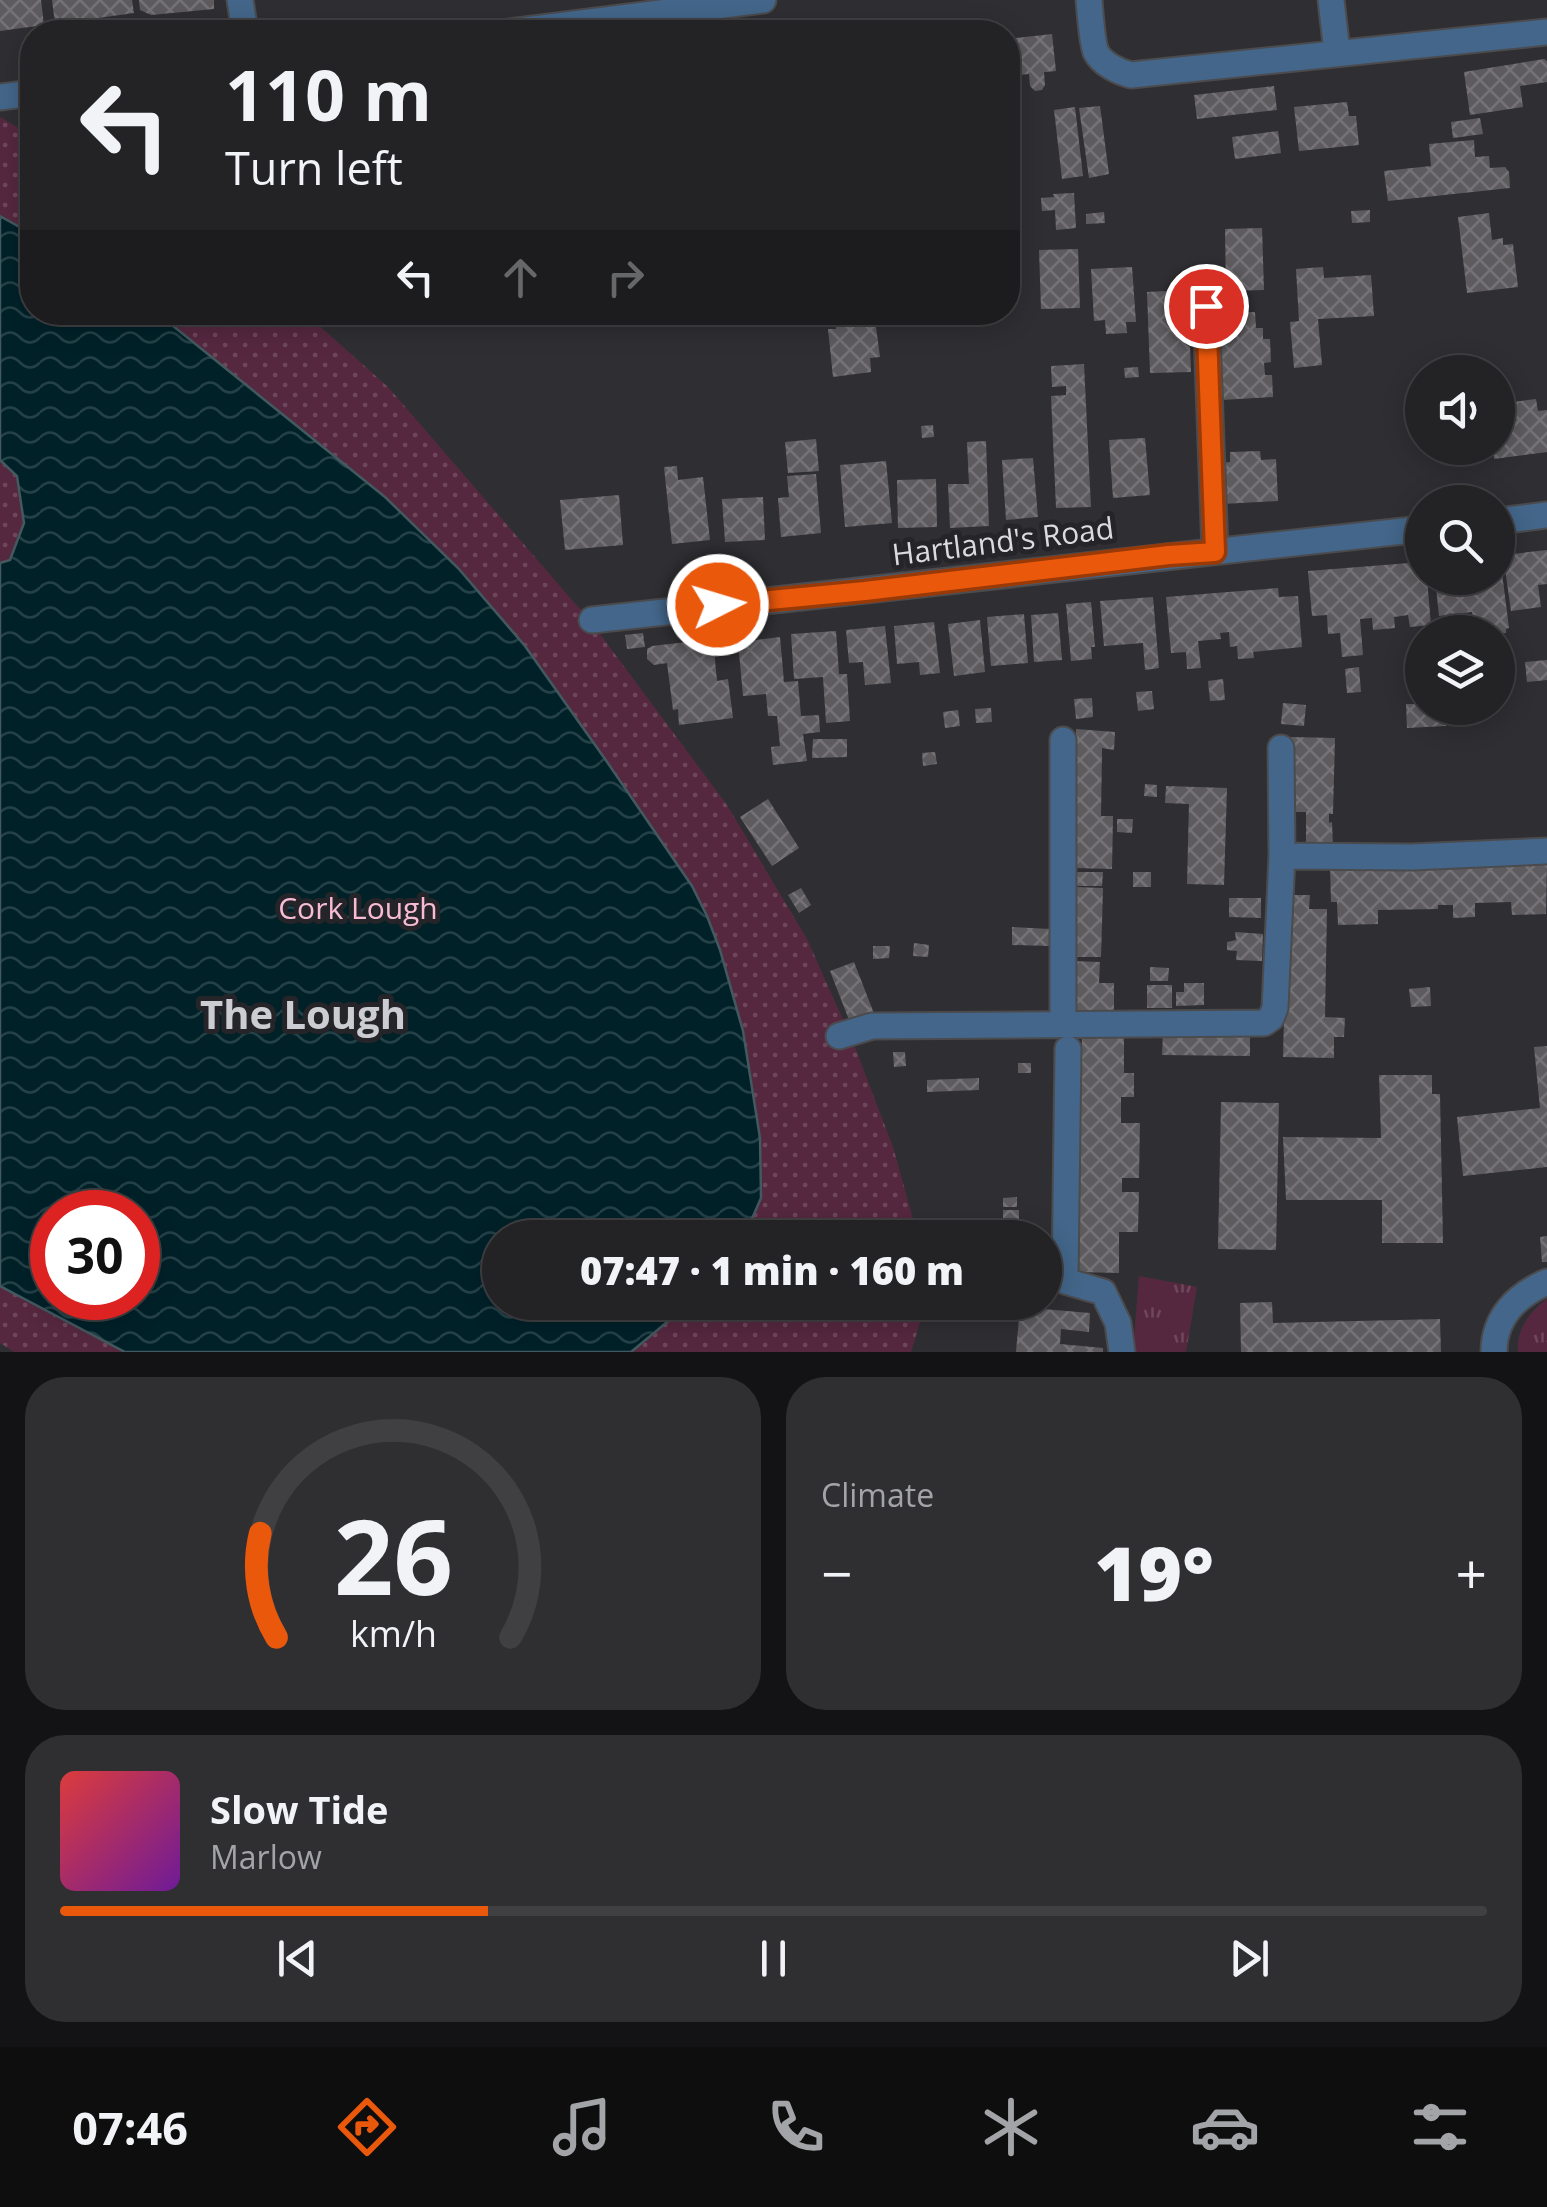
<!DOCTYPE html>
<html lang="en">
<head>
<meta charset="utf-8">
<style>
  :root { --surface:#232326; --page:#2f2f32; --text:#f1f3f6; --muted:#a3a4a7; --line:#404043; --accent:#ea580c }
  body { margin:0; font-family:"Open Sans",sans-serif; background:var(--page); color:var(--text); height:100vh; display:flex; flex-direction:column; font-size:38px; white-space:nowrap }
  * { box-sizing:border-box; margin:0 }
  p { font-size:32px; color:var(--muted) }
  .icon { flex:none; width:55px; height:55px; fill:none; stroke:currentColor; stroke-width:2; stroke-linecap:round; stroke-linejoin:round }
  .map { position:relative; height:1352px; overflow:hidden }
  .panel { display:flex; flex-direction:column; gap:25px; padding:25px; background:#131315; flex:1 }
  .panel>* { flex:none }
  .banner { position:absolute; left:20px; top:20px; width:1000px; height:305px; border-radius:40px; box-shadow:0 5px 25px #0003,0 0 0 2px var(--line); background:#232326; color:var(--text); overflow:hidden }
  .controls { position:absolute; left:1405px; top:355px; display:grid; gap:20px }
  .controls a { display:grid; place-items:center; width:110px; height:110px; border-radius:50%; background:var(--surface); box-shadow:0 5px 25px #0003,0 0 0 2px var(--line); font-size:50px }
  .speed { position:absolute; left:30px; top:1190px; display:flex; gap:20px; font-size:50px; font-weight:700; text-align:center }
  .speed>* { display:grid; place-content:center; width:130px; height:130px; border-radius:50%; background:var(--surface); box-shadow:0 5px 25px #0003,0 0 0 2px var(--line); line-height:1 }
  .speed .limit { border:15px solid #d22; background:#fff; color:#111 }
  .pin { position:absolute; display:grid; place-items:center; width:85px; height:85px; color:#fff; margin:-42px; border:5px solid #fff; border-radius:50%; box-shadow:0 2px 10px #0007 }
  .me { position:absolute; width:110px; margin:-55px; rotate:85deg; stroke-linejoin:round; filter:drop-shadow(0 0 8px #0008) }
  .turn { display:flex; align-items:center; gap:35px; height:210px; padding:0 40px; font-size:45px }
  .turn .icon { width:130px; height:130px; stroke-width:2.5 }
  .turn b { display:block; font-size:70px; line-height:85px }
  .lanes { display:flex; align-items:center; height:95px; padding:0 40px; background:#0003; justify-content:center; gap:50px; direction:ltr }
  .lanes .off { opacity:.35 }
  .big { font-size:75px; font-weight:800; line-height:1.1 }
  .panel .card { flex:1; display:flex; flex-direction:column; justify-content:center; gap:15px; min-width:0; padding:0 35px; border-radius:40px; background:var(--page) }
  .panel .dial { align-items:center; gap:0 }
  .dial svg { height:260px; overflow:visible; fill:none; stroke:var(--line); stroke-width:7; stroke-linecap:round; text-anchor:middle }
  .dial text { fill:var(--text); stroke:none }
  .song { display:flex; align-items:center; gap:30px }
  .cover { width:120px; height:120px; border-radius:15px; background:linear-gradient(135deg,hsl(0 70% 55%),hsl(280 70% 35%)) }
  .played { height:10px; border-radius:5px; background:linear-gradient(90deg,var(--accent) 30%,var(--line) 30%) }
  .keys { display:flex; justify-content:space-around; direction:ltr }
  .heat { display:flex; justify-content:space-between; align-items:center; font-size:55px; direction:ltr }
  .panel .tiles { flex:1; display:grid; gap:25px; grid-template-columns:1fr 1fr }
  .card:last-child { grid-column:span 2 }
  .trip { position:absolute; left:482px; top:1220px; width:580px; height:100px; border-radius:50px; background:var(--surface); box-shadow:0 5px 25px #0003,0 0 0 2px var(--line); font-weight:800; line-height:100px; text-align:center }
  .menu { display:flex; height:160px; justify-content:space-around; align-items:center; background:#0e0e0f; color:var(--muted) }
  .menu .icon { width:70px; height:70px }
  .menu .on { color:var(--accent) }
  .menu b { font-size:45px; color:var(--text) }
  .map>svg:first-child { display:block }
  .grass { fill:url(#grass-tufts) }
  .park { fill:url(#park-dots); fill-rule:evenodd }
  .water { fill:url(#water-waves); stroke:#42595f; stroke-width:2.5; fill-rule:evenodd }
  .building { fill:url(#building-cross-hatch) }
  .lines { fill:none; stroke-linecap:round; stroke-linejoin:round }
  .minor-casing { stroke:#4b4b4e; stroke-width:29 }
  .minor { stroke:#43668a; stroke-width:25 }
  .route-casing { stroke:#983908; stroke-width:25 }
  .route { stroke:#ea580c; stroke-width:18 }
  .labels { text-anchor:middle; stroke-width:10; stroke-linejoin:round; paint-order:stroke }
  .street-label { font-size:30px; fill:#dbdbde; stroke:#252529 }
  .park-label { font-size:30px; fill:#f7bbd6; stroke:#252529 }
  .district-label { font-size:40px; font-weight:bold; fill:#cccdd2; stroke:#252529 }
</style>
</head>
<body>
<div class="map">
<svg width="1547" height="1352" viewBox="0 0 1547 1352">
  <defs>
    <pattern id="grass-tufts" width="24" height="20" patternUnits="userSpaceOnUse" patternTransform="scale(2.5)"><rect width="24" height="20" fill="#562840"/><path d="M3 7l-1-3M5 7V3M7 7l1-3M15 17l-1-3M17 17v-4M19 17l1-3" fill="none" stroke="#6e475b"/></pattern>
    <pattern id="park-dots" width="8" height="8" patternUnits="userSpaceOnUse" patternTransform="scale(2.5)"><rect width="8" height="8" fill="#562840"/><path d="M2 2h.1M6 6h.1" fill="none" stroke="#6e475b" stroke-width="1.8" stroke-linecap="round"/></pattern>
    <pattern id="water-waves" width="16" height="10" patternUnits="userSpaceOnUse" patternTransform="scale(2.5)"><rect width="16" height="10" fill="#012129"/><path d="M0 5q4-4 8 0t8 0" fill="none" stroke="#254148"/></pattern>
    <pattern id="building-cross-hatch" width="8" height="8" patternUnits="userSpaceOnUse" patternTransform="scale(2.5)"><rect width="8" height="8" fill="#5e5b5f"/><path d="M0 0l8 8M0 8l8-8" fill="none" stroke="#747276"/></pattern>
  </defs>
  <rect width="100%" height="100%" fill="#2f2f33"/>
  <path class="grass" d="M 1139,1276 L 1197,1287 L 1186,1352 L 1133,1352 Z
    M 1547,1299 L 1547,1352 L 1518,1352 C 1516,1330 1530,1311 1547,1299 Z"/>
  <path class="park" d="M 0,117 L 32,136 L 32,312 L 305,313 L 388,387 L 578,607 L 589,616 L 594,626 L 727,805 L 807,939 L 853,1042 L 893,1147 L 918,1237 L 500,1238 L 500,1302 L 926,1303 L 911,1352 L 14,1352 L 0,1343 ZM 52,1212 L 138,1212 L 138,1298 L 52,1298 Z"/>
  <path class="water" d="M 0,216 L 32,234 L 32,312 L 157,313 L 385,497 L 458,568 L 525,646 L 605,759 L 692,886 L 707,916 L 720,950 L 743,1031 L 760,1138 L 761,1198 L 744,1237 L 500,1238 L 500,1302 L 690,1303 L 631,1352 L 125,1352 L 0,1286 L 0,563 L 10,560 L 24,523 L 17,476 L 0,460 ZM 52,1212 L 138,1212 L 138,1298 L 52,1298 Z"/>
  <path class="building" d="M 0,0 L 41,0 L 44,25 L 0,31 Z
    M 52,0 L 132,0 L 134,13 L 55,24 Z
    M 139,0 L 214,0 L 214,9 L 151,15 L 140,10 Z
    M 1052,34 L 1056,71 L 1044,72 L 1045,85 L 1042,90 L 1035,91 L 1030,86 L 1029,74 L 1008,76 L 1008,39 Z
    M 1544,59 L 1547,61 L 1547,82 L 1520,86 L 1523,107 L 1470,115 L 1464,72 Z
    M 1274,86 L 1277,110 L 1197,119 L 1194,95 Z
    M 1347,102 L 1349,116 L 1356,116 L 1359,145 L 1299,151 L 1294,107 Z
    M 1100,106 L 1109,174 L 1089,178 L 1079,108 Z
    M 1075,107 L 1083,176 L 1062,179 L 1054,110 Z
    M 1480,118 L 1483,134 L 1453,138 L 1451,122 Z
    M 1278,131 L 1281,153 L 1235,159 L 1232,137 Z
    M 1474,140 L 1475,157 L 1489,156 L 1490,168 L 1505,167 L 1509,172 L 1510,188 L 1388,201 L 1384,171 L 1431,166 L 1429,144 Z
    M 1074,193 L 1076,228 L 1056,230 L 1055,210 L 1042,211 L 1041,198 L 1054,197 L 1053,194 Z
    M 1370,210 L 1370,222 L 1352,223 L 1351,211 Z
    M 1104,212 L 1105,223 L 1086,224 L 1086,214 Z
    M 1489,213 L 1492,240 L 1503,238 L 1503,245 L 1513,244 L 1518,287 L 1467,293 L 1458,217 Z
    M 1262,228 L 1264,290 L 1226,291 L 1225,229 Z
    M 1078,249 L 1080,308 L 1041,309 L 1039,250 Z
    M 1132,267 L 1136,322 L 1126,322 L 1127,333 L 1106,334 L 1105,320 L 1094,321 L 1091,269 Z
    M 1323,267 L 1324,278 L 1371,275 L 1374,316 L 1318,319 L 1322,365 L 1294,368 L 1290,322 L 1299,321 L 1296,269 Z
    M 1188,290 L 1191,372 L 1150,373 L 1147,292 Z
    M 834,312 L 874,312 L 880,357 L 870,358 L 871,372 L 833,377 L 828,329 L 836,329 Z
    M 1255,312 L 1256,328 L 1263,328 L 1263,339 L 1270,339 L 1271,362 L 1264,363 L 1265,375 L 1272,375 L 1273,397 L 1222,400 L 1218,327 L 1235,326 L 1234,313 Z
    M 1084,364 L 1091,507 L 1056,508 L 1051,396 L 1066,395 L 1066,386 L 1052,387 L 1051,366 Z
    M 1138,367 L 1139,377 L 1125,378 L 1124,368 Z
    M 1536,399 L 1538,411 L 1547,410 L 1547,452 L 1494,459 L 1493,448 L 1498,448 L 1498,404 Z
    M 933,425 L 934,437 L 922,438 L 921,426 Z
    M 1145,438 L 1150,495 L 1113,498 L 1109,440 Z
    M 816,439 L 819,471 L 788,473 L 785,442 Z
    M 986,441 L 989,526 L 950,528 L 948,484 L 969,484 L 967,442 Z
    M 1260,451 L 1261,460 L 1276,459 L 1278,501 L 1222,504 L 1220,463 L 1230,462 L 1230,452 Z
    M 1033,458 L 1038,517 L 1006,520 L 1002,460 Z
    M 886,461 L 892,523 L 845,527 L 840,465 Z
    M 677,466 L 678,480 L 703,477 L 710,540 L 672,544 L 664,467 Z
    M 816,474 L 821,533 L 781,537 L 778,498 L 789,497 L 787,476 Z
    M 936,479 L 937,527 L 898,528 L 897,480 Z
    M 619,495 L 623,545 L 565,550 L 560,500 Z
    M 763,497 L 765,540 L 725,542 L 722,499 Z
    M 1547,550 L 1547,584 L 1538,585 L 1541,607 L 1511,611 L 1503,555 Z
    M 1498,557 L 1500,557 L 1509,628 L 1506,629 L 1506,633 L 1475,632 L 1472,612 L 1439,616 L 1435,578 L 1498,578 Z
    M 1422,562 L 1422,578 L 1427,578 L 1431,625 L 1410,627 L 1408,615 L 1394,617 L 1395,628 L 1373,630 L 1372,618 L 1360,619 L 1363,655 L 1342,657 L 1340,633 L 1328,634 L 1327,615 L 1312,616 L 1308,571 Z
    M 1278,588 L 1279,597 L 1298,596 L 1302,647 L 1253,652 L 1254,658 L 1238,659 L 1237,646 L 1230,647 L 1229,632 L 1220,633 L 1221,639 L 1198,641 L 1201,668 L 1187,669 L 1186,652 L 1171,653 L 1166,597 Z
    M 1153,597 L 1159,668 L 1145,670 L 1143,643 L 1104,646 L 1100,601 Z
    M 1091,602 L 1095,647 L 1091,647 L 1092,659 L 1071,661 L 1066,604 Z
    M 1058,613 L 1062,660 L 1034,662 L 1031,615 Z
    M 1024,614 L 1028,663 L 991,666 L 987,617 Z
    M 980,620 L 985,672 L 954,676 L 948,624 Z
    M 934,622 L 940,673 L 920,675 L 919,662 L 897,664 L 894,626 Z
    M 885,626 L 891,683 L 865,685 L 863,662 L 849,663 L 846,630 Z
    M 836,631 L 839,674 L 847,674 L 850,721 L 826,723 L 823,677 L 794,679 L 791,634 Z
    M 643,633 L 645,647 L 627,649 L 625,635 Z
    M 780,637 L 784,682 L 798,681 L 801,716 L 819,715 L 820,732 L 803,734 L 807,761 L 773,765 L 771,747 L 780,746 L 777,716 L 768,716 L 766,694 L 743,696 L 738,642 Z
    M 713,639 L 717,681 L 728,679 L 733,718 L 679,725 L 678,709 L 673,710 L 667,663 L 654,665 L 647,659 L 647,649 L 652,646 Z
    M 1547,660 L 1547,680 L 1527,682 L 1525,662 Z
    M 1359,667 L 1361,692 L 1347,693 L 1345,669 Z
    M 1223,679 L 1225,700 L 1210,701 L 1208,681 Z
    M 1152,691 L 1154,709 L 1138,711 L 1136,692 Z
    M 1092,698 L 1093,717 L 1076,719 L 1074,699 Z
    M 1283,703 L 1306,705 L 1304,726 L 1281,724 Z
    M 1406,704 L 1422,704 L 1422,708 L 1445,708 L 1446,726 L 1407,728 Z
    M 991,708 L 992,722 L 976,723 L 975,709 Z
    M 958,710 L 960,726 L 945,728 L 943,712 Z
    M 1076,729 L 1115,732 L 1114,750 L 1102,748 L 1101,816 L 1113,816 L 1112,869 L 1074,868 Z
    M 1290,737 L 1335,738 L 1333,814 L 1329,814 L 1329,823 L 1332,822 L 1333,847 L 1306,848 L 1306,812 L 1288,812 Z
    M 813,739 L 847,739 L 847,757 L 812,758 Z
    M 935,752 L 937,764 L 923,766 L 922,753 Z
    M 1145,784 L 1157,785 L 1157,797 L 1144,796 Z
    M 1166,786 L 1227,788 L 1224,885 L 1187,884 L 1189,804 L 1165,803 Z
    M 768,799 L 799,848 L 772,866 L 740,817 Z
    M 1117,819 L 1133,819 L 1132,833 L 1117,832 Z
    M 1547,863 L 1546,914 L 1512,915 L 1511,902 L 1475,903 L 1475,917 L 1453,918 L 1453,905 L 1438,905 L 1438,909 L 1378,910 L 1378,924 L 1338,925 L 1337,902 L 1331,902 L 1330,867 Z
    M 1077,872 L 1103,872 L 1102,886 L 1076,886 Z
    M 1133,872 L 1151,872 L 1151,887 L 1133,887 Z
    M 1075,887 L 1103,888 L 1101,957 L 1074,957 Z
    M 801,888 L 811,905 L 799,913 L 788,895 Z
    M 1287,895 L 1310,895 L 1309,909 L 1327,909 L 1325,1017 L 1345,1018 L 1344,1037 L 1334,1037 L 1334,1058 L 1283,1057 Z
    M 1229,898 L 1261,898 L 1261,918 L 1229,917 Z
    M 1012,927 L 1050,929 L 1049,946 L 1012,945 Z
    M 1235,932 L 1263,934 L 1262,961 L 1236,960 L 1237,951 L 1227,950 L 1227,942 L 1236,940 Z
    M 914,943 L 929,945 L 928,957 L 913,956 Z
    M 873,946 L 890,946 L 889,958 L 873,959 Z
    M 1072,961 L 1100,962 L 1099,983 L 1114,983 L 1114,1017 L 1072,1017 Z
    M 854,962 L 875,1016 L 851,1025 L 830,971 Z
    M 1150,967 L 1169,968 L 1168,981 L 1150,981 Z
    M 1184,983 L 1204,983 L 1204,1005 L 1176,1006 L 1176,992 L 1184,992 Z
    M 1147,985 L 1172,985 L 1172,1008 L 1147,1008 Z
    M 1430,987 L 1431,1006 L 1411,1007 L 1409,989 Z
    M 1082,1034 L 1124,1034 L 1124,1073 L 1134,1073 L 1134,1097 L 1121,1097 L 1121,1123 L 1140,1123 L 1139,1178 L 1122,1178 L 1122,1192 L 1139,1192 L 1138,1232 L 1119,1232 L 1119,1273 L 1078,1272 Z
    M 1163,1034 L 1250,1034 L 1250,1056 L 1162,1055 Z
    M 1547,1046 L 1547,1167 L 1463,1176 L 1457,1117 L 1540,1108 L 1534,1047 Z
    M 893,1052 L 905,1052 L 906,1066 L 894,1067 Z
    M 1018,1063 L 1031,1063 L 1031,1073 L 1018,1073 Z
    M 1379,1075 L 1432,1075 L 1432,1094 L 1440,1094 L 1443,1243 L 1382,1243 L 1382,1200 L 1286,1200 L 1283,1137 L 1381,1138 Z
    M 979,1078 L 979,1090 L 927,1092 L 927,1080 Z
    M 1221,1102 L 1279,1103 L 1276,1250 L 1218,1249 Z
    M 1017,1197 L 1017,1207 L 1003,1207 L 1003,1198 Z
    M 1003,1210 L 1019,1210 L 1019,1222 L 1003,1221 Z
    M 1547,1236 L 1547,1262 L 1542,1262 L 1540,1237 Z
    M 1272,1302 L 1273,1323 L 1440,1319 L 1441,1352 L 1241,1352 L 1240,1303 Z
    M 1020,1307 L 1090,1313 L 1089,1332 L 1061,1329 L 1060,1344 L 1103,1348 L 1103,1352 L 1016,1352 Z"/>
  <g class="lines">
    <g class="minor-casing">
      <path id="minor" d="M 240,0 L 245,32
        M 1089,0 C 1090,11 1092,43 1096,52 C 1102,64 1119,72 1131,75 L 1547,32
        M 1331,0 L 1337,52
        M 509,32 L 763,0
        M 0,97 L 32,93
        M 1206,306 L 1215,551
        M 1498,521 L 1547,515
        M 592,620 L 1422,529
        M 1063,740 L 1063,1023
        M 1282,856 L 1412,857 L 1547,851
        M 839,1036 L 872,1026 L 1264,1023 L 1271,1018 L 1275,1008 L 1282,856 L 1281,748
        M 1068,1049 L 1065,1281 L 1103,1292 L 1118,1323 L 1122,1352
        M 1494,1352 C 1494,1317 1517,1295 1547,1282"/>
    </g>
    <use href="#minor" class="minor"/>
  </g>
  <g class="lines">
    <g class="route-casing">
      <path id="route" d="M 718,605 L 865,591 L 1169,555 L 1215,552 L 1206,306"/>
    </g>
    <use href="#route" class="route"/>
  </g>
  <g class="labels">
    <g class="street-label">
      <text transform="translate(1003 542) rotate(-7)" y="10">Hartland's Road</text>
    </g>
    <g class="park-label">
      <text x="358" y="919">Cork Lough</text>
    </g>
    <g class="district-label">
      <text x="303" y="1029">The Lough</text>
    </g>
  </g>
</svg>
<div class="controls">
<a><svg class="icon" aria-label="sound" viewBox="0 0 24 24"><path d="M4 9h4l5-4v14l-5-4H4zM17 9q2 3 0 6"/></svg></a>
<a><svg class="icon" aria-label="search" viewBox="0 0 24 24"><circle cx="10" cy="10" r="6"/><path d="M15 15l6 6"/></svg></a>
<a><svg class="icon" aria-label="layers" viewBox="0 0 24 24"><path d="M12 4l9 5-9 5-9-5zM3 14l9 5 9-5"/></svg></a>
</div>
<div class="speed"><div class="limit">30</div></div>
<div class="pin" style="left:1206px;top:306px;background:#d93025"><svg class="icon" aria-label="arrive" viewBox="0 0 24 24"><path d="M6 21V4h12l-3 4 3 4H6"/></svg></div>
<svg class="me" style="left:718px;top:605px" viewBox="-20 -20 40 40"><circle r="17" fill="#ea580c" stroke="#fff" stroke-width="3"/><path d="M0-11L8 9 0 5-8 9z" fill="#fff"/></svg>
<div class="trip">07:47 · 1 min · 160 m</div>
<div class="banner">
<div class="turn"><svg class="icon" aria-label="left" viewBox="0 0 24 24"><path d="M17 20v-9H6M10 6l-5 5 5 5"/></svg><div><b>110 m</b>Turn left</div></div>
<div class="lanes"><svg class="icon" aria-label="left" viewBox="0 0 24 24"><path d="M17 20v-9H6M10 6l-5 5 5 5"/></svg><svg class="icon off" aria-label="ahead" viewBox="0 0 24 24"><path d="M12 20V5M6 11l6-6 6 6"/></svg><svg class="icon off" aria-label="right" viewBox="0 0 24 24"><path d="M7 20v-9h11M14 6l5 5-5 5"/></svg></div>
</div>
</div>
<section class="panel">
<div class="tiles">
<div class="card dial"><svg viewBox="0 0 100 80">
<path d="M14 69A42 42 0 1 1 86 69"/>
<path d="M14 69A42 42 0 0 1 9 37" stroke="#ea580c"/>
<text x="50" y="56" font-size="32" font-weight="700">26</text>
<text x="50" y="72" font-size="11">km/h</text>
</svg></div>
<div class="card"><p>Climate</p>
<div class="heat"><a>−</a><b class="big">19°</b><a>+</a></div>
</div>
<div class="card">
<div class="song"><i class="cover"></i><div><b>Slow Tide</b><p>Marlow</p></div></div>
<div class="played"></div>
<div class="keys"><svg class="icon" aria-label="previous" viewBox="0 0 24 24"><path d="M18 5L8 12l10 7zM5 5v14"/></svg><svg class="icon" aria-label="pause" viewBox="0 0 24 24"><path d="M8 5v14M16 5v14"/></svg><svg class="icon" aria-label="next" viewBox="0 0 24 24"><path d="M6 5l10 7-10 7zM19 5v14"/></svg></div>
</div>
</div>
</section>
<nav class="menu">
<b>07:46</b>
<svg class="icon on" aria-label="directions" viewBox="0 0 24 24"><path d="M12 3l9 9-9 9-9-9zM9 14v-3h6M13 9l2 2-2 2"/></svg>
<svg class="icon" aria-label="music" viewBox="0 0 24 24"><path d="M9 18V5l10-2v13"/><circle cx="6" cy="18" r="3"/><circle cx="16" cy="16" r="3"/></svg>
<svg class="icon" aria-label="phone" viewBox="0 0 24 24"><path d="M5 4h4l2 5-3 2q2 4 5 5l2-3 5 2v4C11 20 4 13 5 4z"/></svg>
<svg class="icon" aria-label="climate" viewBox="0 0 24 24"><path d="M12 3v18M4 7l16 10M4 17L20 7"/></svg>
<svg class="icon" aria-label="car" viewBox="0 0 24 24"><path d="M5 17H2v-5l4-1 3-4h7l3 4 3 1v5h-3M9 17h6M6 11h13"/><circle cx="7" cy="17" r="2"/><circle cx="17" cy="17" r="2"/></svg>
<svg class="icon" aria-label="filters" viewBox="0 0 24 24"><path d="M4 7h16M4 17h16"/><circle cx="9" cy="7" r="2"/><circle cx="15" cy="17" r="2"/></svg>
</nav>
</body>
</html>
